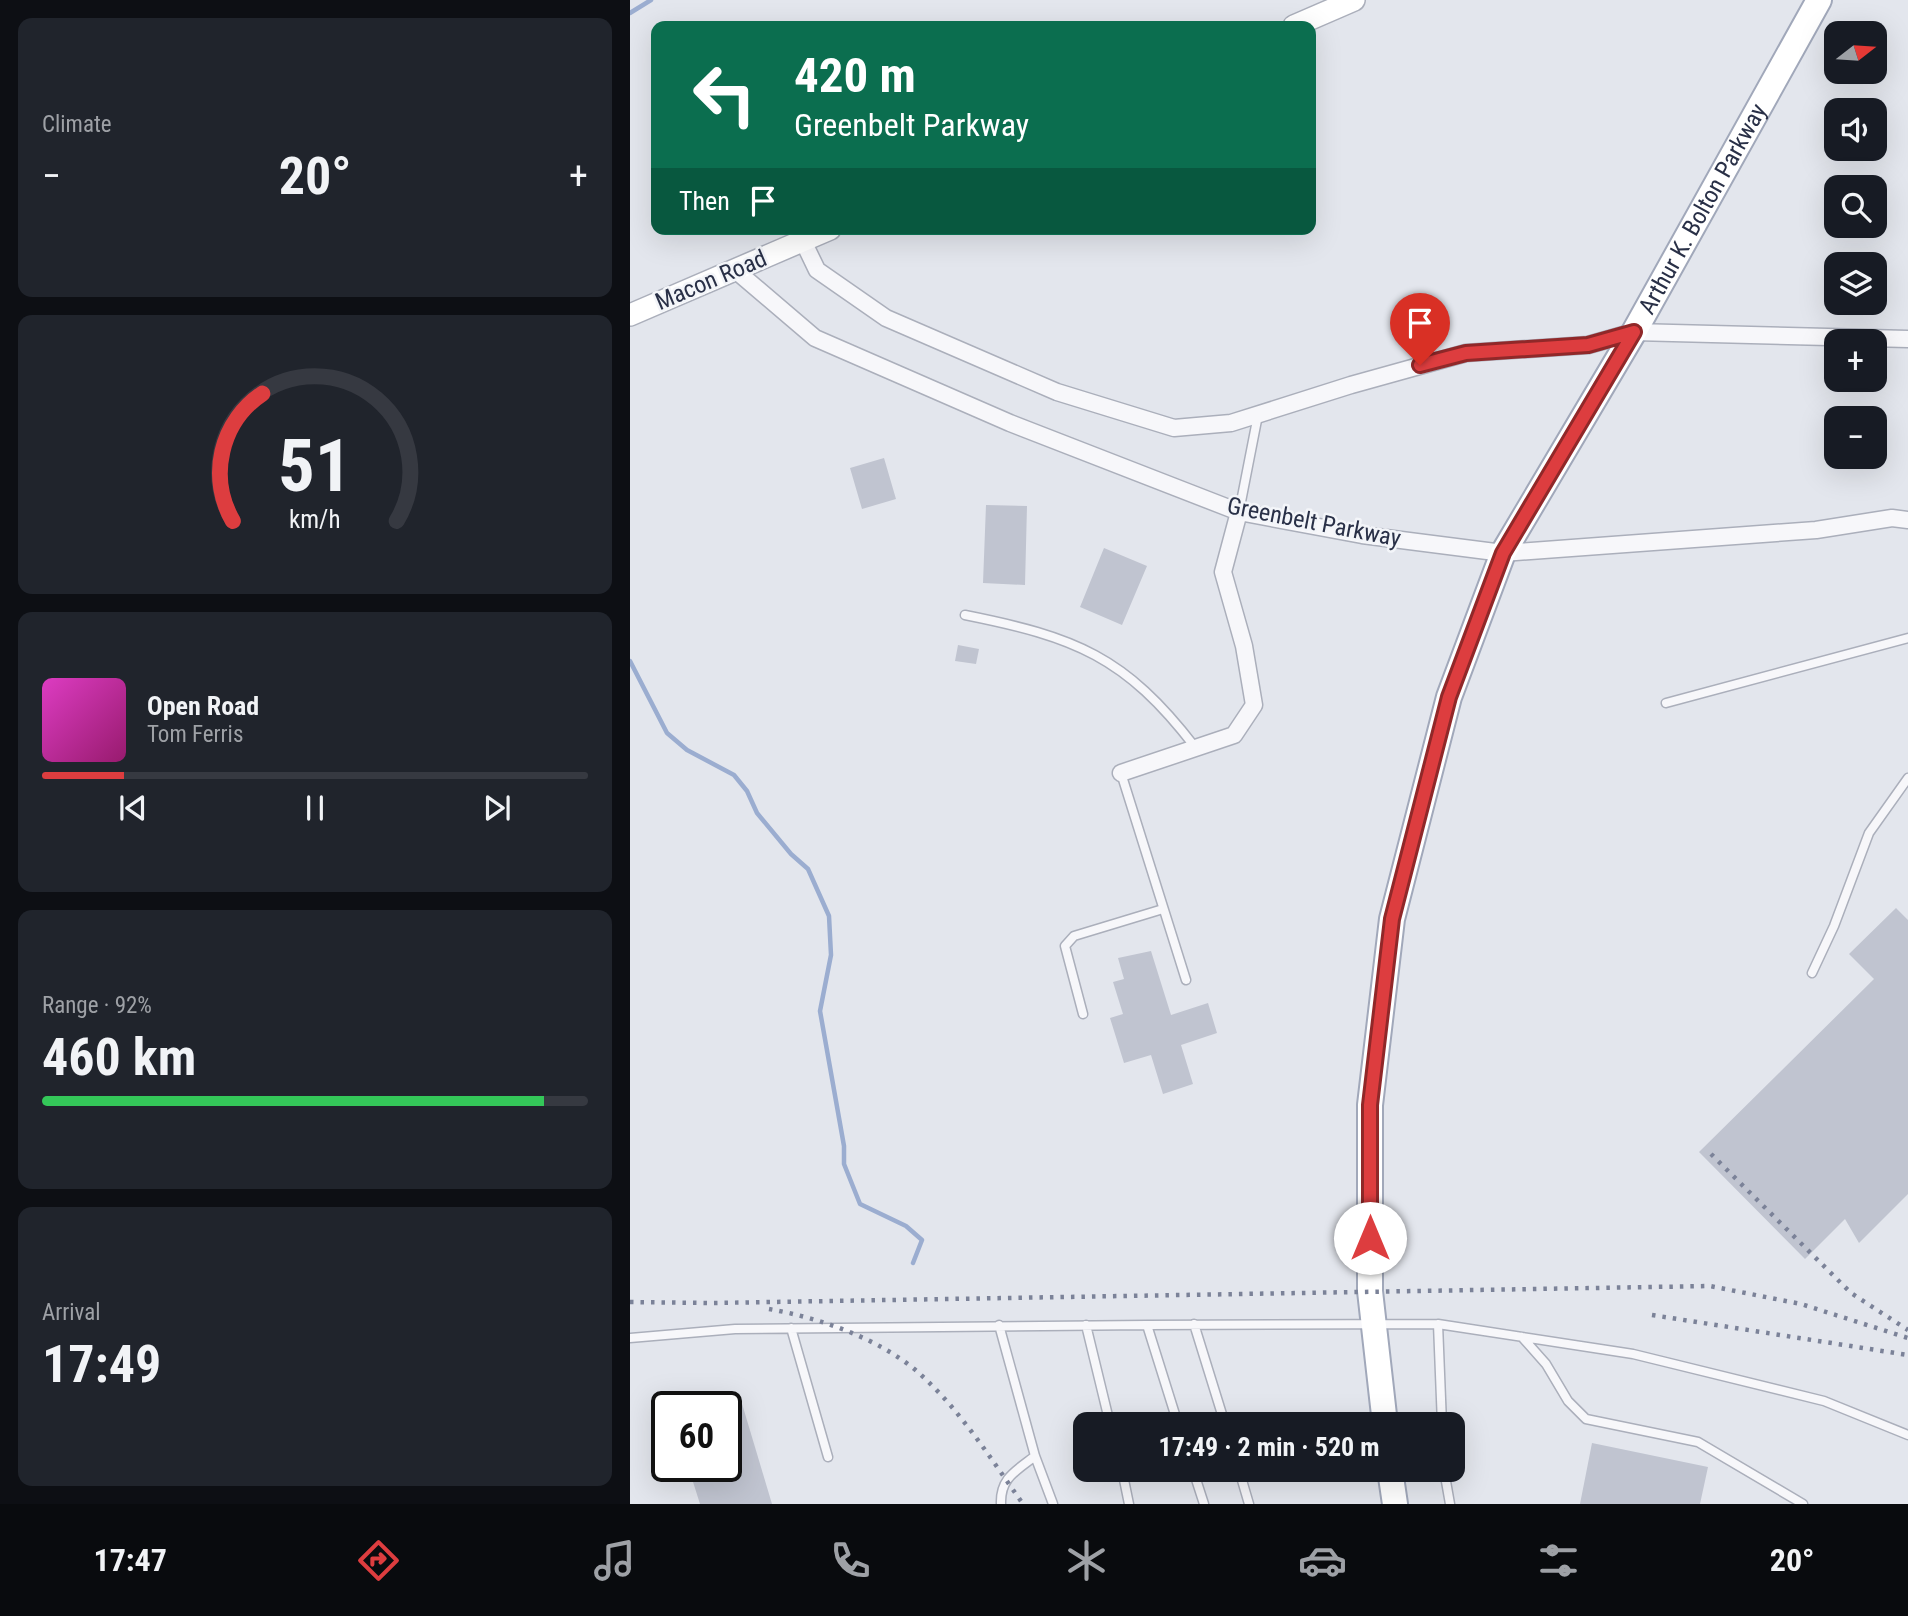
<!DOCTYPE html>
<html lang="en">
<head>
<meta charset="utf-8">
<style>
  :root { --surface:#171b24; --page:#20242c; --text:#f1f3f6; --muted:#9ea1a6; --line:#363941; --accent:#dd3d3f }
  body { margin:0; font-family:"Roboto Condensed",sans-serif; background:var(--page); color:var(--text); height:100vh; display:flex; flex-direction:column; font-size:26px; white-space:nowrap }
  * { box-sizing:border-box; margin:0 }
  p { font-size:23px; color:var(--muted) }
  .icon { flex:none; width:38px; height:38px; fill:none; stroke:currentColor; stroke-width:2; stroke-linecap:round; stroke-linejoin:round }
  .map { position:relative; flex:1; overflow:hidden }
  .side { display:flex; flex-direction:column; gap:18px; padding:18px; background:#0d0f14; width:630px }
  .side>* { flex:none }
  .guide { position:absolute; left:21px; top:21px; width:665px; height:214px; border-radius:14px; box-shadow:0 7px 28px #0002; background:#0b6e4f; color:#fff; overflow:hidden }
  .needle { width:46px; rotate:73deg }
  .tools { position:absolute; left:1194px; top:21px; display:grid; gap:14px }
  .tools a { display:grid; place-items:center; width:63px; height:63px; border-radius:14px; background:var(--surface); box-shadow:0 7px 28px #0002; font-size:35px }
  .speed { position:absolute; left:21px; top:1391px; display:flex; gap:14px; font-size:35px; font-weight:700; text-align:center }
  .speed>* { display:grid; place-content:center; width:91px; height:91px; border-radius:50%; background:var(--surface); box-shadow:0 7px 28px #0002; line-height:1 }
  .speed .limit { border:4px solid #111; border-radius:10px; background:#fff; color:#111 }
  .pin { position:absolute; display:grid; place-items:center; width:60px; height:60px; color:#fff; margin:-72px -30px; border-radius:50% 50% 50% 0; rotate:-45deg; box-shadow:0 0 7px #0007 }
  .pin .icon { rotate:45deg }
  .me { position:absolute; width:77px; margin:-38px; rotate:0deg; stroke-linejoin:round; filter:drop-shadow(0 0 5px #0008) }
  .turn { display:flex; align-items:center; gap:24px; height:147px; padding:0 28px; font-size:32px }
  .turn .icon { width:91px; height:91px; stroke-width:2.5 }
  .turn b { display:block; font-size:49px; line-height:60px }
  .then { display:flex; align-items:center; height:66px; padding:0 28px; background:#0003; gap:14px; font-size:26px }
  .big { font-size:52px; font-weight:700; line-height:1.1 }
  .side .tile { flex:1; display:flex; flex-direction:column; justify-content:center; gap:10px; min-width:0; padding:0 24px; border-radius:14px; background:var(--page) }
  .side .dial { align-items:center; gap:0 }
  .dial svg { height:182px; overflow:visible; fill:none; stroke:var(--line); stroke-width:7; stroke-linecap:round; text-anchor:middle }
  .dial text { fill:var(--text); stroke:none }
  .song { display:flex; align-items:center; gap:21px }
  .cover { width:84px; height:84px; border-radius:10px; background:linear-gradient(135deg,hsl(310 70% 55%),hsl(320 70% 35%)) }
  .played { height:7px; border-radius:4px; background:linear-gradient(90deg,var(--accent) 15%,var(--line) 15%) }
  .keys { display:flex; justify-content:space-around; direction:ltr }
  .heat { display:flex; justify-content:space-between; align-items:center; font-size:38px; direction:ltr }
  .charge { height:10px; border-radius:5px; background:linear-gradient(90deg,#34c759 92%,var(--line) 0) }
  .trip { position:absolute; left:443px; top:1412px; width:392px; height:70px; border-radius:14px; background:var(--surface); box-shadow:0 7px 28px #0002; font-weight:700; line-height:70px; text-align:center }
  .dock { display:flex; height:112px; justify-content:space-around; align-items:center; background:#090b0e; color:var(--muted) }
  .dock .icon { width:49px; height:49px }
  .dock .active { color:var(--accent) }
  .dock b { font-size:32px; color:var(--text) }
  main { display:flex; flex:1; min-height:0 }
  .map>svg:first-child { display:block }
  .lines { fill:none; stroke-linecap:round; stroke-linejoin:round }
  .stream { stroke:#9badd0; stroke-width:4.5 }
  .building { fill:#c0c4d0 }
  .lane-casing { stroke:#abafbb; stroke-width:11 }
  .street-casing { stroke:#abafbb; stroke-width:19 }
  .secondary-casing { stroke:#abafbb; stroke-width:24 }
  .primary-casing { stroke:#a1a8ba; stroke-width:28 }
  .lane { stroke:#f7f7fa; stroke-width:8 }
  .street { stroke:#f7f7fa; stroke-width:16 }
  .secondary { stroke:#fff; stroke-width:21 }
  .primary { stroke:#fff; stroke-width:24 }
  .rail { stroke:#7b8298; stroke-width:4.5; stroke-dasharray:3.5 7; stroke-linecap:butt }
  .route-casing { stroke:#902829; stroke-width:18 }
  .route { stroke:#dd3d3f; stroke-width:12 }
  .labels { text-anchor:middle; stroke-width:5; stroke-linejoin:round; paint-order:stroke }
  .street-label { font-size:24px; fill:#293047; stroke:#f3f5f9 }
</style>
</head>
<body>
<main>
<section class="side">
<div class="tile"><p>Climate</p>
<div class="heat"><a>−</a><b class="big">20°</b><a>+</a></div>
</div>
<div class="tile dial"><svg viewBox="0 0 100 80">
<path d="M14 69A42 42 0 1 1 86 69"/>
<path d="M14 69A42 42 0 0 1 27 13" stroke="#dd3d3f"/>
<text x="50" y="56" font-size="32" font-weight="700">51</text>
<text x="50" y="72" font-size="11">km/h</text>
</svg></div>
<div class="tile">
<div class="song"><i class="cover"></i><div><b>Open Road</b><p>Tom Ferris</p></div></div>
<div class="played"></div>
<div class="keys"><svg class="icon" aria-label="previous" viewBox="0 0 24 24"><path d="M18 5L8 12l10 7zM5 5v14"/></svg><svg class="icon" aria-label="pause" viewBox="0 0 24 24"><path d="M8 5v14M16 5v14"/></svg><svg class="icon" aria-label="next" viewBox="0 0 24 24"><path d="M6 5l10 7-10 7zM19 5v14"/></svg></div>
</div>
<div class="tile"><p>Range · 92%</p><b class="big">460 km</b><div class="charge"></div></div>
<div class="tile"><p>Arrival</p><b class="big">17:49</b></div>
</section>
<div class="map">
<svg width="1278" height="1504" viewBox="0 0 1278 1504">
  <rect width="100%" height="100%" fill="#e3e6ed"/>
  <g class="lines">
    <path class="stream" d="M 0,13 L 21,0
      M 0,661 L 37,733 L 57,750 L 104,775 L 117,791 L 127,813 L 161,854 L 178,869 L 199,916 L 201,955 L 190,1011 L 214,1146 L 214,1164 L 230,1204 L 276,1226 L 292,1240 L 283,1263"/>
  </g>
  <path class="building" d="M 254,458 L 266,499 L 232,509 L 220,468 Z
    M 356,505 L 397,506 L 395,585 L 353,583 Z
    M 474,548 L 517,566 L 492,625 L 450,607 Z
    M 328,645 L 349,649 L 346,664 L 325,661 Z
    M 1266,908 L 1278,920 L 1278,1194 L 1229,1243 L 1215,1219 L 1175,1259 L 1069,1152 L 1244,979 L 1219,954 Z
    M 521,951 L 541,1015 L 578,1003 L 587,1033 L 551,1045 L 563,1084 L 533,1094 L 521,1055 L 494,1063 L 480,1018 L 493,1014 L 483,982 L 494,979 L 488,958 Z
    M 110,1397 L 142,1504 L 70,1504 L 58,1466 L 96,1466 L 96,1401 Z
    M 962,1443 L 1078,1467 L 1070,1504 L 950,1504 Z"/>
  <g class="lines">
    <g class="lane-casing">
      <path id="lane" d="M 609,512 L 628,415
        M 335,615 C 445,637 495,656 565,747
        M 1036,703 L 1278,638
        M 491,773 L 556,980
        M 1182,973 L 1204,926 L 1239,833 L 1278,778
        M 453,1014 L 435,946 L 444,936 L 533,909
        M 564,1324 L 595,1424
        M 808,1324 L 1003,1354 L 1194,1401 L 1278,1435
        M 369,1325 L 405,1456 L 423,1504
        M 456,1325 L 480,1424
        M 161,1328 L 198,1457
        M 892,1337 L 916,1364 L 938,1401 L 956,1419 L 1068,1442 L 1173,1504
        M 0,1338 L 105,1329 L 517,1325
        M 548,1424 L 517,1325 L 808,1324 L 812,1424
        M 492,1470 L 499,1504
        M 563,1470 L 574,1504
        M 609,1470 L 619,1504
        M 814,1470 L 820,1504
        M 371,1504 C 370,1478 386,1471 405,1456"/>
    </g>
    <g class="street-casing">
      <path id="street" d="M 173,241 L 187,270 L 256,318 L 427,392 L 544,428 L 601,423 L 721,385 L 836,353 L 958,345 L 1004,332 L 1278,339
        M 104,269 L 185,338 L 380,423 L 609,512 L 732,535 L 873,553 L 1186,530 L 1262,518 L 1278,520
        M 491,773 L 604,735 L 624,705 L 614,646 L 593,572 L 609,512"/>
    </g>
    <g class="secondary-casing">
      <path id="secondary" d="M 664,26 L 724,0
        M 0,315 L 200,229"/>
    </g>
    <g class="primary-casing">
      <g id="primary">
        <path id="s1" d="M 755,1424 L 740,1291 L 740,1105 L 762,919 L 819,697 L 873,553 L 1004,332 L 1189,0"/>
        <path d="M 760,1470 L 765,1504"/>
      </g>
    </g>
    <use href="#lane" class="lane"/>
    <use href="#street" class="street"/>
    <use href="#secondary" class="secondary"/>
    <use href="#primary" class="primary"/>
    <path class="rail" d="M 1081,1154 L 1221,1293 L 1278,1330
      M 0,1302 L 83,1303 L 1080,1286 L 1171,1304 L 1278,1338
      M 139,1309 C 190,1318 251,1339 290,1374 C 331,1411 361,1459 393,1504
      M 1022,1315 L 1278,1355"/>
  </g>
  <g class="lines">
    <g class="route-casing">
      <path id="route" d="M 740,1238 L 740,1105 L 762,919 L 819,697 L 873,553 L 1004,332 L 958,345 L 836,353 L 790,365"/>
    </g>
    <use href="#route" class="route"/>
  </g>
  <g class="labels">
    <g class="street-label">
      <text dy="8" stroke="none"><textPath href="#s1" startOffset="1288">Arthur K. Bolton Parkway</textPath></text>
      <text transform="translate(81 280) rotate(-23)" y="8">Macon Road</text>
      <text transform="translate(684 522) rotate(11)" y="8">Greenbelt Parkway</text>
    </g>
  </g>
</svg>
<div class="tools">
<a><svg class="needle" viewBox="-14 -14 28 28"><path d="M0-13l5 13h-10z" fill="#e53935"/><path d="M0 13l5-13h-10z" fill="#9ea1a6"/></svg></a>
<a><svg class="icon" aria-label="sound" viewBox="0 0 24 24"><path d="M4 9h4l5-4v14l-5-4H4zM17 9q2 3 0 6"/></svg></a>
<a><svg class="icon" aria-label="search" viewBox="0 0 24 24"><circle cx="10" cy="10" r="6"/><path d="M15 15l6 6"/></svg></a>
<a><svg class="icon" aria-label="layers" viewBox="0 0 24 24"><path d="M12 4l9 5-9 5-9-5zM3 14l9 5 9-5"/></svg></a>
<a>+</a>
<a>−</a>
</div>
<div class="speed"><div class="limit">60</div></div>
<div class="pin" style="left:790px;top:365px;background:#d93025"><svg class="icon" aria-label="arrive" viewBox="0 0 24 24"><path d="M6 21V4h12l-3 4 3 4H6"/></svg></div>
<svg class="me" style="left:740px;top:1238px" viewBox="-20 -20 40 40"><circle r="19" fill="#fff"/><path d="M0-13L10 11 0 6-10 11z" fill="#dd3d3f"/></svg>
<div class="trip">17:49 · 2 min · 520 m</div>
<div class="guide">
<div class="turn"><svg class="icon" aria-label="left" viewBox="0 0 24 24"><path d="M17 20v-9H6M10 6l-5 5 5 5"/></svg><div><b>420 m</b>Greenbelt Parkway</div></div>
<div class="then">Then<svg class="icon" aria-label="arrive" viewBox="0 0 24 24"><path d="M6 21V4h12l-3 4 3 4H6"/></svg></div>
</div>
</div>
</main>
<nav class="dock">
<b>17:47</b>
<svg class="icon active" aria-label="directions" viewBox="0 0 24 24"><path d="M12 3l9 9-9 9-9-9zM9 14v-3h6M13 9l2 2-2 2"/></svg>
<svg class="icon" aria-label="music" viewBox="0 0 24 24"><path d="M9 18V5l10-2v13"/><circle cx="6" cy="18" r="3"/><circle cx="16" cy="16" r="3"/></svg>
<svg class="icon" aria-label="phone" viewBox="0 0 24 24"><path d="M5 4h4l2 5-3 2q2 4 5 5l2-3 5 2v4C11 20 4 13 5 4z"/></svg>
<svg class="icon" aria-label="climate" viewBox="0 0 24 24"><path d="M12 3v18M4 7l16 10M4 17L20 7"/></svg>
<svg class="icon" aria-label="car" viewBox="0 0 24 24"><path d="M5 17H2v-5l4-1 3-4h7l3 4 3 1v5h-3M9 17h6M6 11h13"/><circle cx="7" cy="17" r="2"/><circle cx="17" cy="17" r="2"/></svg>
<svg class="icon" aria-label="filters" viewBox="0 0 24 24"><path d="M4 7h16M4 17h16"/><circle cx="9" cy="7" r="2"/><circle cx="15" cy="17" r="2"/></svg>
<b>20°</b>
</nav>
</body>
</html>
